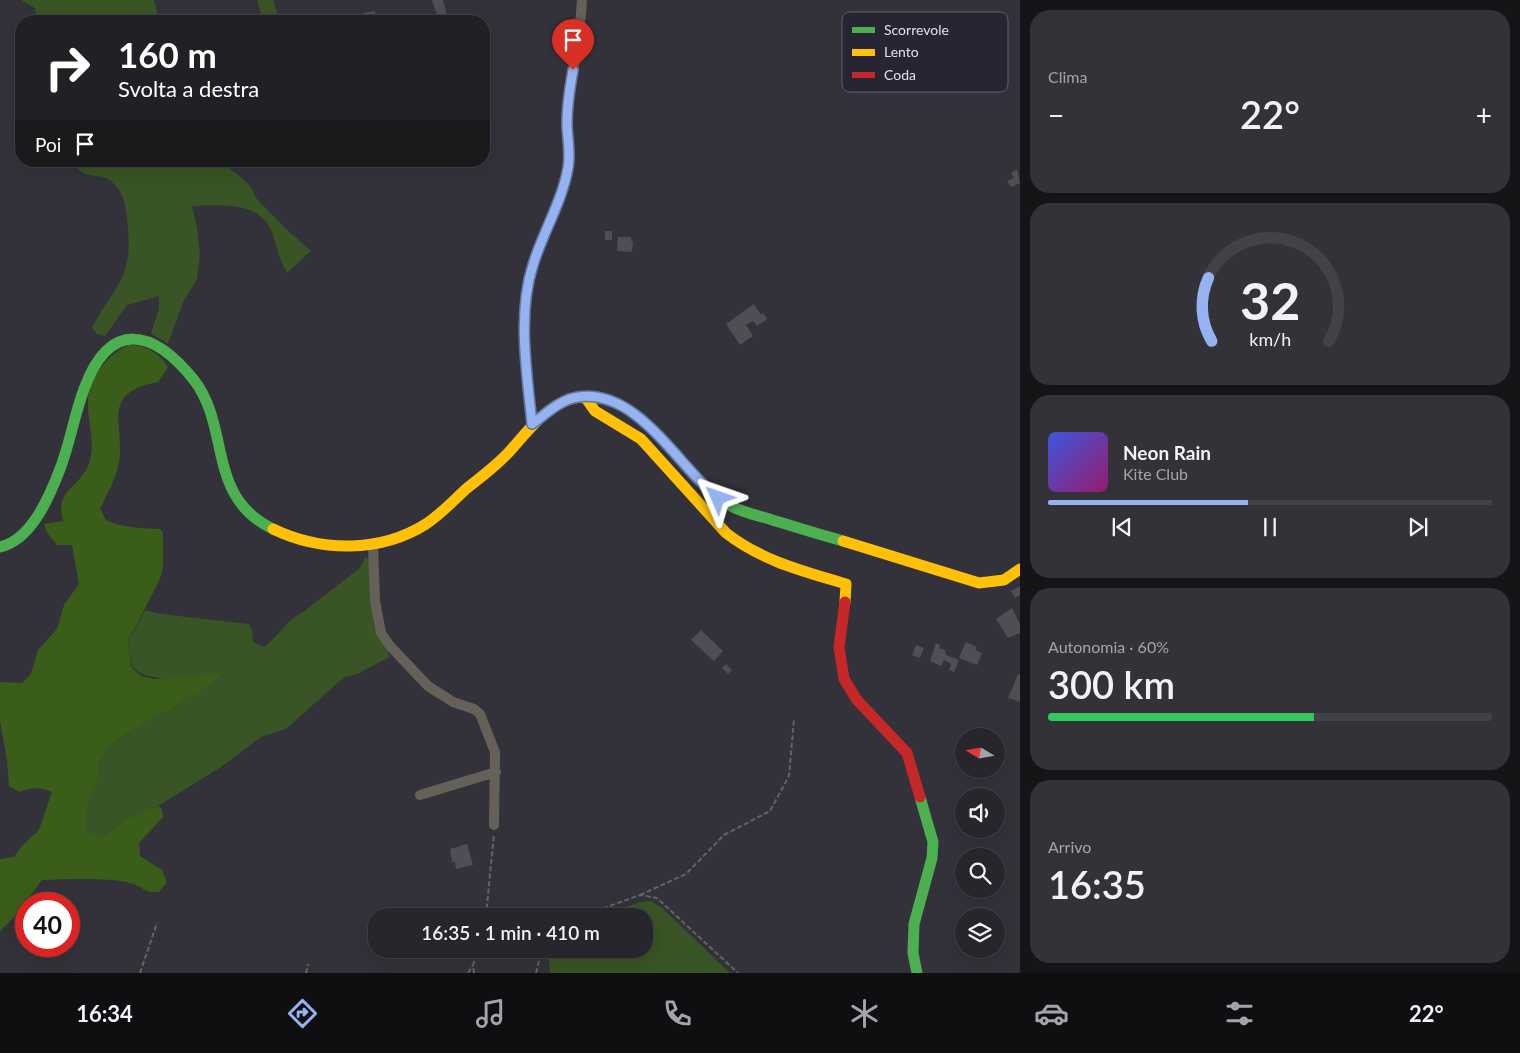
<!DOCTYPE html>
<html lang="it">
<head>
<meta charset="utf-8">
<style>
  :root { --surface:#26262c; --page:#323238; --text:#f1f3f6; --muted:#a4a5a9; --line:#424348; --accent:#95b2f1 }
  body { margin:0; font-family:Lato,sans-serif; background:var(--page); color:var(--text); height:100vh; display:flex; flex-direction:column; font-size:19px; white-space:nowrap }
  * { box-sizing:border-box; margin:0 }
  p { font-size:16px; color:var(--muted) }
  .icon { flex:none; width:28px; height:28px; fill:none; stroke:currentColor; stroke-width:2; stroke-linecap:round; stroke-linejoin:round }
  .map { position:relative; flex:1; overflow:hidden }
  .details { display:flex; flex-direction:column; gap:10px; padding:10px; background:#151518; width:500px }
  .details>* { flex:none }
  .guide { position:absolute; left:15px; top:15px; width:475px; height:152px; border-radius:20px; box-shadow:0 5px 20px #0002,0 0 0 1px var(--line); background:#202124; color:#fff; overflow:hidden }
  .needle { width:32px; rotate:281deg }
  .buttons { position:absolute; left:955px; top:728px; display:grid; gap:10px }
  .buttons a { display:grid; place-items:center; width:50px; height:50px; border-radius:50%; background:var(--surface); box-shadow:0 5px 20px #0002,0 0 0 1px var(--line); font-size:25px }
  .speed { position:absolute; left:15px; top:892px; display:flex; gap:10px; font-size:25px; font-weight:700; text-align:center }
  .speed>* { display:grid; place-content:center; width:65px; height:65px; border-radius:50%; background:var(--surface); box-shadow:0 5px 20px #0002,0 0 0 1px var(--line); line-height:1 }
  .speed .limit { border:8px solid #d22; background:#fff; color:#111 }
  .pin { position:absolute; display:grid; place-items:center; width:42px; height:42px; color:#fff; margin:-51px -21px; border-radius:50% 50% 50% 0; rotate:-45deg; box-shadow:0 0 5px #0007 }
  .pin .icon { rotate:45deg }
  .me { position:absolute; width:55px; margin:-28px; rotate:313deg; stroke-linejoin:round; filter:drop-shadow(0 0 4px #0008) }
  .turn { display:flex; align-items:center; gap:18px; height:105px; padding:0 20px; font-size:22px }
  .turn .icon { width:65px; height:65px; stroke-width:2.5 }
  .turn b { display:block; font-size:35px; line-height:42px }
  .then { display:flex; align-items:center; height:48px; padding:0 20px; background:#0003; gap:10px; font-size:19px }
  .big { font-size:38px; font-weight:600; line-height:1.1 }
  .details .widget { flex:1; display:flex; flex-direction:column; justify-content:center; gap:8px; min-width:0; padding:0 18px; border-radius:20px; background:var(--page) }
  .details .dial { align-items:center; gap:0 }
  .dial svg { height:130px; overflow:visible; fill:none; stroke:var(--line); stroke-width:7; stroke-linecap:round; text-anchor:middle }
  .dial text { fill:var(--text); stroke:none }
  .song { display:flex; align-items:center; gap:15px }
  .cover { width:60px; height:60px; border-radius:8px; background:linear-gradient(135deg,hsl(230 70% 55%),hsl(320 70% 35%)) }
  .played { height:5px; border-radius:2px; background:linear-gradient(90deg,var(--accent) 45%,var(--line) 45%) }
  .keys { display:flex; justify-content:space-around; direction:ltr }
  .heat { display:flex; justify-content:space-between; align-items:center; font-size:28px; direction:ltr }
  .charge { height:8px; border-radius:4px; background:linear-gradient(90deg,#34c759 60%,var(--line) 0) }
  .trip { position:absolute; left:368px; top:908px; width:285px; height:50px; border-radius:20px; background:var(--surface); box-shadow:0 5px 20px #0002,0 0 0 1px var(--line); font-weight:600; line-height:50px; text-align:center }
  .tabs { display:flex; height:80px; justify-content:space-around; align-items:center; background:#0f0f12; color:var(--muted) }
  .tabs .icon { width:35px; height:35px }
  .tabs .active { color:var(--accent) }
  .tabs b { font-size:22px; color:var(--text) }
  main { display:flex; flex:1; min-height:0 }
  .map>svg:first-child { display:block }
  .green { fill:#395425 }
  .forest { fill:#3a5e1a }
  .building { fill:#4f4e55 }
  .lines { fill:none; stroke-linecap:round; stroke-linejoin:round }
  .path { stroke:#666360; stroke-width:2; stroke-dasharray:5 2.5; stroke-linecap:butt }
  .street { stroke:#656159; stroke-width:10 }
  .fast { stroke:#4caf50; stroke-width:11 }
  .slow { stroke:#ffc107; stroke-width:11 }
  .jam { stroke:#c62828; stroke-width:11 }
  .route-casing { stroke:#61749d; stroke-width:12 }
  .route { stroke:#95b2f1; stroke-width:9 }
  .key { fill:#272433; stroke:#5f5c6a; stroke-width:1 }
  .key-label { font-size:14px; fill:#e2e0eb }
</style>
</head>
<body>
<main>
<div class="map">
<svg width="1020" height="973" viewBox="0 0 1020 973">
  <rect width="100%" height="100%" fill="#33323a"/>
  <path class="green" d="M 21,0 L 154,0 L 159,21 L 36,21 L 35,8 Z
    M 257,0 L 273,0 L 280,21 L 263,21 Z
    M 72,161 L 220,161 L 242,178 L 251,187 L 256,198 L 285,228 L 311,251 L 287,273 C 279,259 277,247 272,232 C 261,201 218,205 192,206 L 197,228 L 200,254 L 197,279 L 183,302 L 168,344 L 151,333 L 159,309 L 159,296 L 127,305 L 105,336 L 97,334 L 92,327 C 119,280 134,276 127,218 C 126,206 123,191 113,183 C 99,169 86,184 72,161 Z
    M 365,557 L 369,560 L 374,627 L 390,657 L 357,674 L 343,678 L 286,729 L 261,737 L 221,767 L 158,806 L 125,820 L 104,836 L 91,836 L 85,825 L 90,799 L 96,788 L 100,763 L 108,748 L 118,739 L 161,713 L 173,709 L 182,700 L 205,689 L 224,674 C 194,672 156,689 132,667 L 128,642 L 145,610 L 161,614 L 249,624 L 252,630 L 253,642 L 264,647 C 279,636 286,620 303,612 L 360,568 Z
    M 651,901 L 662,908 L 730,973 L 550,973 L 548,949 L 644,949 L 644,916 L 602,916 L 640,902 Z"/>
  <path class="forest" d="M 128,345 C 144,344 160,353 168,367 L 158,382 C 99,393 125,424 119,462 C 116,480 107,493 100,509 L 106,520 C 124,528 140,528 160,529 L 163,533 L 163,567 L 160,579 L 128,641 L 131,667 L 141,676 L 154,679 L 225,673 L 205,689 L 182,700 L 173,709 L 161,713 L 118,739 L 108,748 L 100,763 L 96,788 L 90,799 L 85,825 L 91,836 L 104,836 L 125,820 L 158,806 L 162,809 L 163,817 L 139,843 L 140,856 L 162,870 L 167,882 L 159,892 C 144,893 146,889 134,884 C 114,877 65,879 42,880 L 15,916 L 0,931 L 0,859 L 14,857 L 21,847 L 39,830 L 52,792 C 40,787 32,787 20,792 L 9,786 L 7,760 L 0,721 L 0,682 L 22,683 L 31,674 L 38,650 L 57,629 L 64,605 L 79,584 L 72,545 L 57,545 L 48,534 L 44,524 L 63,521 C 55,489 77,490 88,466 C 97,445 87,422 88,401 C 88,377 108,355 128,345 Z"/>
  <path class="building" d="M 432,0 L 443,0 L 448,18 L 439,21 Z
    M 375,11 L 376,21 L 364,21 L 363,13 Z
    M 1017,169 L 1020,183 L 1011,187 L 1007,181 L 1014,178 L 1011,173 Z
    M 605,231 L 612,231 L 612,240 L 605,240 Z
    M 618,237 L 631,237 L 631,241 L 633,241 L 632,252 L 617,251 Z
    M 754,304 L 761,315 L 763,313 L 767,319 L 757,326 L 753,321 L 746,325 L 753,336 L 740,345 L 726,324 Z
    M 1020,586 L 1020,595 L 1015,598 L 1011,591 Z
    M 1012,608 L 1020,624 L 1020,633 L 1008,638 L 996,619 Z
    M 701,630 L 723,651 L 714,661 L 691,640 Z
    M 966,642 L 977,647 L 975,650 L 982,653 L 977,665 L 959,658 Z
    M 936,643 L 940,645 L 939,648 L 945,650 L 946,655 L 959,660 L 954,672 L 949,670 L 951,664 L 944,660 L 941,666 L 930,661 Z
    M 916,645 L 924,648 L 920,658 L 912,655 Z
    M 726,664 L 732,670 L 728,674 L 722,668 Z
    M 1018,674 L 1020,675 L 1020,702 L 1008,698 Z
    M 467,844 L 473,865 L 456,869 L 455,862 L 452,862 L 450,849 Z"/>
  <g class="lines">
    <path class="path" d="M 640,895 L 686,874 L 724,835 L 770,811 L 789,776 L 794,719
      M 486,916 L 494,834
      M 582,916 L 640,895 L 657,898 L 738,973
      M 140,973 L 157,923
      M 306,973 L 308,964
      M 468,973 L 473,965
      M 474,973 L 473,965 L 478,949
      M 536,973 L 542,949"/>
    <path class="street" d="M 532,424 C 527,372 517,316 532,265 C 542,233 561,203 568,169 C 571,152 566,137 567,120 C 570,80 580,40 582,0
      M 373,544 L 375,601 L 381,633 L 390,646 L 428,686 L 453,702 L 474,709 L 480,714 L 495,752 L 494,825
      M 420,795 L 496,772"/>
    <path class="fast" d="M 583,397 C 652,395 678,479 733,507 C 743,512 755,515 766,518 C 792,526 817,534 843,541
      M 0,547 C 31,540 49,498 60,469 C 70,443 74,416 84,389 C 110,319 153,329 194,380 C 231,428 206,497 273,529
      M 917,973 L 913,953 L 914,924 L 932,858 L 933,842 L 920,797"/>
    <path class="slow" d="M 585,397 L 595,411 L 641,439 L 726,533 C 762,561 803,571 846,584 L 845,602
      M 273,529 C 321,552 380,553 426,524 C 441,514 453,501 466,489 C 481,477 496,466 509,452 C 529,430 551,398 583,397
      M 843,541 L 979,583 L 1004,580 L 1020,569"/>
    <path class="jam" d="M 845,602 L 839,647 L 844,679 L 857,700 L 907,753 L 920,797"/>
  </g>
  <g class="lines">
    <g class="route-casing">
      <path id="route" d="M 573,70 C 570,87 567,105 567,123 C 567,138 571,152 568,168 C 562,202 543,232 533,265 C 517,314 527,373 532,424 C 546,414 561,399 578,397 C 637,388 678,466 718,498"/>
    </g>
    <use href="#route" class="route"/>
  </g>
  <rect x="842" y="12" width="166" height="80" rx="8" class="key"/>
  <rect x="852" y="27" width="23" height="6" fill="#4caf50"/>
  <rect x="852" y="49" width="23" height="7" fill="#ffc107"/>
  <rect x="852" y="72" width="23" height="6" fill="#c62828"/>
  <g class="key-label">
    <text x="884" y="35">Scorrevole</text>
    <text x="884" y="57">Lento</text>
    <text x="884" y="80">Coda</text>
  </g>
</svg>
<div class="buttons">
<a><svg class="needle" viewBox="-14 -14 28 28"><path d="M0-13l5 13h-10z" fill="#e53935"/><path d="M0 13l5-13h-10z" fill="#a4a5a9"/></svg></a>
<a><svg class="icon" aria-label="sound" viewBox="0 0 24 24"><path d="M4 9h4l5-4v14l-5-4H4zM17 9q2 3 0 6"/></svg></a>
<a><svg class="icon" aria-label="search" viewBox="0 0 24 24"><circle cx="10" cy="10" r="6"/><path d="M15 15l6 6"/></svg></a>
<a><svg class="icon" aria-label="layers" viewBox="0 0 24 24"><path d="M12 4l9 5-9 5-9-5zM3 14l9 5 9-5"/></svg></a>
</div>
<div class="speed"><div class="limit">40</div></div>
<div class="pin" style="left:573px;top:70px;background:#d93025"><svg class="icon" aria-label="arrive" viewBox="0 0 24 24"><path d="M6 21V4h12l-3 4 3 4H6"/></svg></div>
<svg class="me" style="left:718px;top:498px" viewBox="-20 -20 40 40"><path d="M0-17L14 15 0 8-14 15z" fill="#95b2f1" stroke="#fff" stroke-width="4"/></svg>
<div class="trip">16:35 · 1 min · 410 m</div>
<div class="guide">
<div class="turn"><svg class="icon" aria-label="right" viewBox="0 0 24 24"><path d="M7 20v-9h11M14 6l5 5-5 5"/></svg><div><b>160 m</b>Svolta a destra</div></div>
<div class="then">Poi<svg class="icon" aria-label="arrive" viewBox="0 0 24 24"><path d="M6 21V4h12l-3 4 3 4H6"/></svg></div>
</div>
</div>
<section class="details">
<div class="widget"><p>Clima</p>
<div class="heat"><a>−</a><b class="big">22°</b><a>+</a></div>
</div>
<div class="widget dial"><svg viewBox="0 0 100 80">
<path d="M14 69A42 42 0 1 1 86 69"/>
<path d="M14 69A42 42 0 0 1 12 30" stroke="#95b2f1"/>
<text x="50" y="56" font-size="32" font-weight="700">32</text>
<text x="50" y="72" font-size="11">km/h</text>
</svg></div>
<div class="widget">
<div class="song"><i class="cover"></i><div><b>Neon Rain</b><p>Kite Club</p></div></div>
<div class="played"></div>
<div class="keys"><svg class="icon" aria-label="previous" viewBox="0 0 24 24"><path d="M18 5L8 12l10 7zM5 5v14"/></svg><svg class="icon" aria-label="pause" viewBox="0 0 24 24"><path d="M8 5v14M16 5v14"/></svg><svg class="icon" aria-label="next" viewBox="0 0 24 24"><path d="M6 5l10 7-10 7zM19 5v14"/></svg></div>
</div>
<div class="widget"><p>Autonomia · 60%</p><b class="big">300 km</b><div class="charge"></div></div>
<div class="widget"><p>Arrivo</p><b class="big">16:35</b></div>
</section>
</main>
<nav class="tabs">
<b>16:34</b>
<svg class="icon active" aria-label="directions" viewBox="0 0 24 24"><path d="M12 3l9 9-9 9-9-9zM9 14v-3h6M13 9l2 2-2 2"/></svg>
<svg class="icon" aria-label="music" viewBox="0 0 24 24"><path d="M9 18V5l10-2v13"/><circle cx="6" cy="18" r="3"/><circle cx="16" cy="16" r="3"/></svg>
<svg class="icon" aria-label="phone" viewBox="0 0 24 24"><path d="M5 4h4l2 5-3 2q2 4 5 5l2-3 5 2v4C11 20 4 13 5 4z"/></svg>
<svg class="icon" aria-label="climate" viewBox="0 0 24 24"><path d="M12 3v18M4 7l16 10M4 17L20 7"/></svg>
<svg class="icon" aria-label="car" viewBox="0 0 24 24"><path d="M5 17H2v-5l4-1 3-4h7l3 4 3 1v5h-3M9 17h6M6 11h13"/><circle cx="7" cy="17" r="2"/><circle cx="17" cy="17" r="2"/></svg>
<svg class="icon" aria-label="filters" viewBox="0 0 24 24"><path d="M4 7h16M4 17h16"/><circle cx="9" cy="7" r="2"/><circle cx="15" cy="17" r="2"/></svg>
<b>22°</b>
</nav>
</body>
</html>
